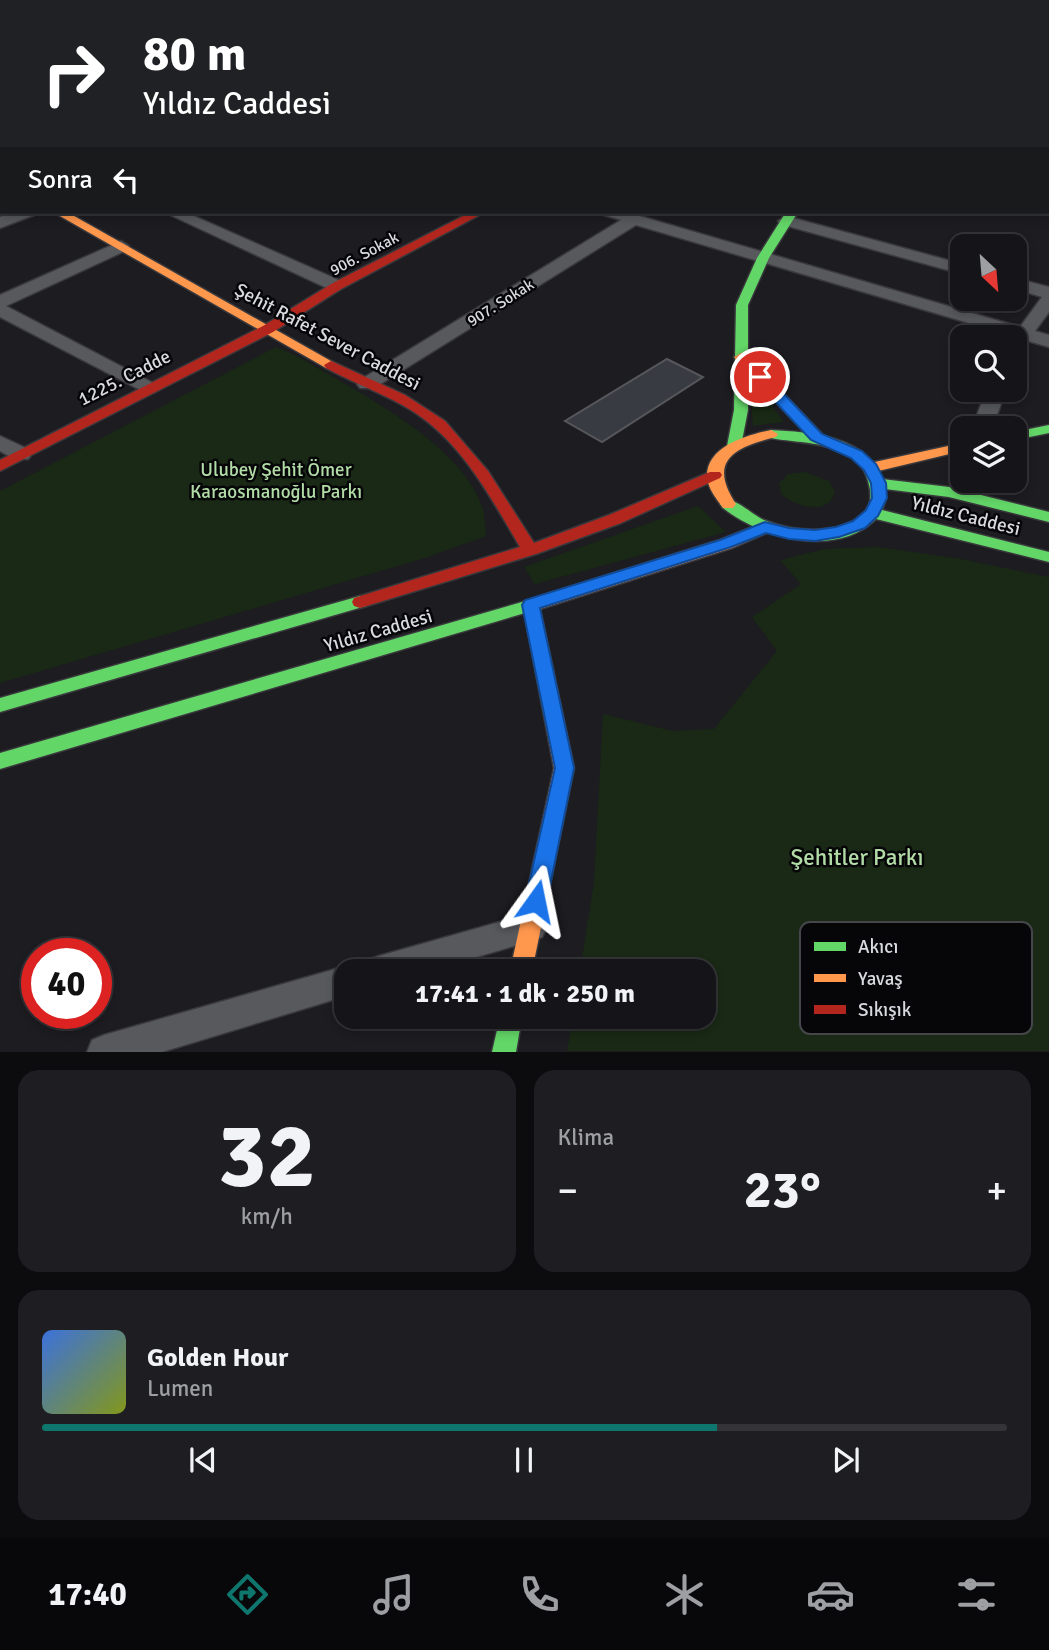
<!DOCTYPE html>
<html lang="tr">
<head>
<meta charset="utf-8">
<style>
  :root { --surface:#151519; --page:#1e1e22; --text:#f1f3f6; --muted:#9d9fa2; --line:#343438; --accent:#0f766e }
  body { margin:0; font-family:Signika,sans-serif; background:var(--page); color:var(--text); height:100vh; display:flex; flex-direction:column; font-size:26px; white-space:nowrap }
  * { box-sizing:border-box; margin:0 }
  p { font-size:23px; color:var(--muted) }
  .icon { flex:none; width:38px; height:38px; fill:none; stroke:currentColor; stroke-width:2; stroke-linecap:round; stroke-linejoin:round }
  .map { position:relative; height:1052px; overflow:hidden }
  .side { display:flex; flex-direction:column; gap:18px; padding:18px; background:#0c0c0e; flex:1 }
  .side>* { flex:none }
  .banner { position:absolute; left:0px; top:0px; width:1050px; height:214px; box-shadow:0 4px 10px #0003,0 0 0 2px var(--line); background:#202124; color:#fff; overflow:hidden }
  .needle { width:46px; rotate:154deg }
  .controls { position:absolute; left:950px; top:234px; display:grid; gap:14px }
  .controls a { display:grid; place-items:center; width:77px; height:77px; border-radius:14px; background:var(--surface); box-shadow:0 4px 10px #0003,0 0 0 2px var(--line); font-size:35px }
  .speed { position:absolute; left:21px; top:938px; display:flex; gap:14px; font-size:35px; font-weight:700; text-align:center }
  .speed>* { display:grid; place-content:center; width:91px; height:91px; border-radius:50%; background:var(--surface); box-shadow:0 4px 10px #0003,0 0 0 2px var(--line); line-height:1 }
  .speed .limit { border:10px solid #d22; background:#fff; color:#111 }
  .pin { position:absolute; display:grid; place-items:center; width:60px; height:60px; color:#fff; margin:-30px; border:4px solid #fff; border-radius:50%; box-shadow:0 2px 7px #0007 }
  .me { position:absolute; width:77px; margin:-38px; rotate:12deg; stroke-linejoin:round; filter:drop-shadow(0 0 5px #0008) }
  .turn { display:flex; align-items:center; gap:24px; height:147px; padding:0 28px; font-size:32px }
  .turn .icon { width:91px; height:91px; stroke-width:2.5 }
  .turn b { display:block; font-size:49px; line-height:60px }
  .then { display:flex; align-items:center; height:66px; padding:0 28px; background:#0003; gap:14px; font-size:26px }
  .big { font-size:52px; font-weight:700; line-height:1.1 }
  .side .card { flex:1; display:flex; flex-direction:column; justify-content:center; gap:10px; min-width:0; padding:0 24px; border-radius:21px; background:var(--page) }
  .side .dial { align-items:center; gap:0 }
  .dial b { font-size:91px; line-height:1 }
  .song { display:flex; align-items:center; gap:21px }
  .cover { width:84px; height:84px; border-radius:10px; background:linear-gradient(135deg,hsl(220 70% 55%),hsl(70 70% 35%)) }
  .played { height:7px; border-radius:4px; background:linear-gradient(90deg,var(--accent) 70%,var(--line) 70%) }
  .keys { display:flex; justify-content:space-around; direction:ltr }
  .heat { display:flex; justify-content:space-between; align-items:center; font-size:38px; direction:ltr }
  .side .tiles { flex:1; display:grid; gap:18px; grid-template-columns:1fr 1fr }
  .card:last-child { grid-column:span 2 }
  .trip { position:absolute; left:334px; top:959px; width:382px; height:70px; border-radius:21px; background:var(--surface); box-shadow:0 4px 10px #0003,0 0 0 2px var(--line); font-weight:700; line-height:70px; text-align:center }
  .menu { display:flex; height:112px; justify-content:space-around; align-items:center; background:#08080a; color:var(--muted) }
  .menu .icon { width:49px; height:49px }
  .menu .current { color:var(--accent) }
  .menu b { font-size:32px; color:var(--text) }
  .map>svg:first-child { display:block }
  .green { fill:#192915 }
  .building { fill:#393b43; stroke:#56575b; stroke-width:2 }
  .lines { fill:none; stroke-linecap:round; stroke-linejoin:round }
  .street-casing { stroke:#39393d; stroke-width:3 }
  .fast-casing { stroke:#39393d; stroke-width:3 }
  .slow-casing { stroke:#39393d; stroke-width:3 }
  .jam-casing { stroke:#39393d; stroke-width:3 }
  .street { fill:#58595d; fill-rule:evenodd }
  .fast { fill:#63d668; fill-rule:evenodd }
  .slow { fill:#ff974d; fill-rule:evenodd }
  .jam { fill:#b3261e; fill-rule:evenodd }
  .route { fill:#1a73e8; stroke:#114b97; stroke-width:2 }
  .labels { text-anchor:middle; stroke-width:5; stroke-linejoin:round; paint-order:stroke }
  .far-street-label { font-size:16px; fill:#d8dae0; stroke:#060609 }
  .street-label { font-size:19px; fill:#d8dae0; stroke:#060609 }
  .park-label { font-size:19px; fill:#b2dca6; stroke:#060609 }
  .near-park-label { font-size:23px; fill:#b2dca6; stroke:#060609 }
  .key { fill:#060609; stroke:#45464a; stroke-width:2 }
  .key-label { font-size:19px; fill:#d8dae0 }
</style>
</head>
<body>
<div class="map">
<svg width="1049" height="1052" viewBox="0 0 1049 1052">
  <rect width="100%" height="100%" fill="#1c1c21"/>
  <path class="green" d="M 276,347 L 295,355 C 352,389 462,442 483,509 C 485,517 485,528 486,536 L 425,558 L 0,683 L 0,491 Z
    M 749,375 L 784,422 L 753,426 Z
    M 805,472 L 829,481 L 835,492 C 829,517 794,506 781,494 L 779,483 L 788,474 Z
    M 698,506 L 726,532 L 535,584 L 524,567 Z
    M 879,547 L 961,559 L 1049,577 L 1049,1051 L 567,1051 L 573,1017 L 704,1017 L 704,971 L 580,971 L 594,882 L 603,714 L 673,731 L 714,729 L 777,651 L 752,617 L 801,584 L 780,560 L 824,549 Z"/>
  <path class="building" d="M 667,359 L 703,377 L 602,442 L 565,421 Z"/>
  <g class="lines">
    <g class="street-casing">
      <path id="street" d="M 18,0 L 31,0 L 33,2 L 20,2 Z
        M 213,0 L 227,0 L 229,2 L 215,2 Z
        M 397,0 L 413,0 L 415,2 L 399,2 Z
        M 433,0 L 450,0 L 431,2 Z
        M 494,0 L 510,0 L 512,2 L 496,2 Z
        M 589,0 L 603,0 L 587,2 Z
        M 671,0 L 687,0 L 689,2 L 673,2 Z
        M 838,0 L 858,0 L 836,2 Z
        M 978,0 L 991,0 L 993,2 L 980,2 Z
        M 1049,109 L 1049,118 L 1048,118 L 1048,109 Z
        M 0,130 L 2,130 L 2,139 L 0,139 Z
        M 14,212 L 36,212 L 34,215 L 0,228 L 0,217 Z
        M 164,212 L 185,212 L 343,282 L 346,286 L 337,291 L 331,290 Z
        M 602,212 L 626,212 L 1020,327 L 1042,297 L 1015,289 L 1015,278 L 1049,287 L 1049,312 L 1035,331 L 1049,335 L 1049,347 L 1028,341 L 1024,347 L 1015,348 L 1015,338 L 1013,336 L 636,225 L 374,388 L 360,388 L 357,384 L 360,380 L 621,220 L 604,215 Z
        M 786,216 L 962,264 L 962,274 L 780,224 L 778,221 Z
        M 121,241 L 129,246 L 127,250 L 6,306 L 155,384 L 158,388 L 155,392 L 148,394 L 0,317 L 0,295 Z
        M 986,390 L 1006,390 L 992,429 L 972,429 Z
        M 0,436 L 28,449 L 32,454 L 28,459 L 14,459 L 0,451 Z
        M 531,913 L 542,917 L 547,927 L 542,937 L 531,941 L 429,971 L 363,971 L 368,960 L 379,956 Z
        M 346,966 L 358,971 L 346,971 L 346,996 L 162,1052 L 87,1052 L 92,1040 L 104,1035 Z"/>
    </g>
    <g class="fast-casing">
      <path id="fast" d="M 889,0 L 897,0 L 898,2 L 890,2 Z
        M 786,212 L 798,212 L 769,258 L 748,305 L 748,410 L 741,446 L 734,450 L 727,446 L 734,410 L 736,305 L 757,258 Z
        M 1049,425 L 1049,433 L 1015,440 L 1015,432 Z
        M 771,430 C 810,432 867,436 882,479 L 949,487 L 1049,512 L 1049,522 L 949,497 L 885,489 L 886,499 L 882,510 L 1049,552 L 1049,562 L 876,519 C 836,559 761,538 723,508 L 720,504 L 723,500 C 736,497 752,515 764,520 C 786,529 810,532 833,528 C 847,526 866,517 870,502 C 871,494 870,488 868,481 C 857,438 798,445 766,437 L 764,434 Z
        M 360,596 L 366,598 L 368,602 L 366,606 L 0,712 L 0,698 Z
        M 536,598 L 542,600 L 544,604 L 542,608 L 0,769 L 0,753 Z
        M 500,1017 L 522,1017 L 516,1052 L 492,1052 Z"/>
    </g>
    <g class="slow-casing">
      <path id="slow" d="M 0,6 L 2,6 L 2,10 L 0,10 Z
        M 53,212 L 67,212 L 338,365 L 331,369 L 326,368 Z
        M 741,353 L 746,354 L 822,434 L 824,437 L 822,440 L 812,440 L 736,360 L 734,357 Z
        M 771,430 L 778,434 L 776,437 C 735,447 707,460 736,504 L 733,508 L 723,508 C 716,498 708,489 707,477 C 706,446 748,435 771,430 Z
        M 962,443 L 962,451 L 870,473 L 863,468 L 870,463 Z
        M 765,522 L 773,527 L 771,531 L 732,548 L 540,609 L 574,768 L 532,971 L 510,971 L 554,768 L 523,605 L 525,601 L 720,540 Z"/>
    </g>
    <g class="jam-casing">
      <path id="jam" d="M 25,0 L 38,0 L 23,2 Z
        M 1048,77 L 1049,77 L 1049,83 L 1048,83 Z
        M 1048,165 L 1049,165 L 1049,171 L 1048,171 Z
        M 0,183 L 2,183 L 2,190 L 0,190 Z
        M 471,212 L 485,212 L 341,289 L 273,332 L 0,471 L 0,460 L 263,326 L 333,283 Z
        M 331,361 L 405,395 L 445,421 L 488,471 L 534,543 L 609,515 L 710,472 L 720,472 L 722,475 L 720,478 L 621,523 L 536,554 L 360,608 L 354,606 L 352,602 L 354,598 L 520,547 C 491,498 463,444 414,412 C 386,394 355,384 326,368 L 324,365 Z"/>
    </g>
    <use href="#street" class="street"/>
    <use href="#fast" class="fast"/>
    <use href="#slow" class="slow"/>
    <use href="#jam" class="jam"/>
  </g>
  <path class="route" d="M 760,373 L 765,374 L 822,434 L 862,451 L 876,464 L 886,483 L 887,498 L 878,516 L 865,528 L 839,537 L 815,541 L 789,539 L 766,533 L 731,547 L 540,608 L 574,768 L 547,901 L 544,907 L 536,910 L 529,907 L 525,901 L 555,768 L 522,605 L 525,600 L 720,540 L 765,522 L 789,528 L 815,530 L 836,527 L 853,521 L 866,510 L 872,498 L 871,483 L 864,470 L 851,458 L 811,440 L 755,380 L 755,374 Z"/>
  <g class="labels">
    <g class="far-street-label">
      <text transform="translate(364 253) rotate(-28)" y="6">906. Sokak</text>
      <text transform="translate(500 302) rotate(-32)" y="6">907. Sokak</text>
    </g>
    <g class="street-label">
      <text transform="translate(328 336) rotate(28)" y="7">Şehit Rafet Sever Caddesi</text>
      <text transform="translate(124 377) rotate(-27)" y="7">1225. Cadde</text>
      <text transform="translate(966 515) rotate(14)" y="7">Yıldız Caddesi</text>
      <text transform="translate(378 630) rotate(-16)" y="7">Yıldız Caddesi</text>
    </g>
    <g class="park-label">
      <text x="276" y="476">Ulubey Şehit Ömer<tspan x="276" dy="22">Karaosmanoğlu Parkı</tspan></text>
    </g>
    <g class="near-park-label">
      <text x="857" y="865">Şehitler Parkı</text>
    </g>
  </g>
  <rect x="800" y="922" width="232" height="112" rx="10" class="key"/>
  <rect x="814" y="942" width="32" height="9" fill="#63d668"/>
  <rect x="814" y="974" width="32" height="8" fill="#ff974d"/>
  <rect x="814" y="1005" width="32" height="9" fill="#b3261e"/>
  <g class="key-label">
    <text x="858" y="953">Akıcı</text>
    <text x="858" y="985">Yavaş</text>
    <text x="858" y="1016">Sıkışık</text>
  </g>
</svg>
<div class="controls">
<a><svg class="needle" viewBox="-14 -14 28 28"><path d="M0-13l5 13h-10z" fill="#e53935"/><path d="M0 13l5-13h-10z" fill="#9d9fa2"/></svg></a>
<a><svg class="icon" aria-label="search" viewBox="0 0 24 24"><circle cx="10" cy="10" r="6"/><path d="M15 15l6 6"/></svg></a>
<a><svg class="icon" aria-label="layers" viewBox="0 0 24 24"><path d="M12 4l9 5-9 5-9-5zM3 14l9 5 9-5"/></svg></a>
</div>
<div class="speed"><div class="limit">40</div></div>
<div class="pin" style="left:760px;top:377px;background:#d93025"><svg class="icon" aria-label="arrive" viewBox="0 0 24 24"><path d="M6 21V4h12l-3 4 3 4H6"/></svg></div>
<svg class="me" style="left:536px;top:901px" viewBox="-20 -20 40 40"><path d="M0-17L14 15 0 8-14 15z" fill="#1a73e8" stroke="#fff" stroke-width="4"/></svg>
<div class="trip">17:41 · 1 dk · 250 m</div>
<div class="banner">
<div class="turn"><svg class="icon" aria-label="right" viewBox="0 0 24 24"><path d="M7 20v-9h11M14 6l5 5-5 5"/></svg><div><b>80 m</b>Yıldız Caddesi</div></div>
<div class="then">Sonra<svg class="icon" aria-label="left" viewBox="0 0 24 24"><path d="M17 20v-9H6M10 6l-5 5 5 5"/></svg></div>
</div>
</div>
<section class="side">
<div class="tiles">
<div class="card dial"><b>32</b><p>km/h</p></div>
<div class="card"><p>Klima</p>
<div class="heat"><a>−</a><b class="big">23°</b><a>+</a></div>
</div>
<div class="card">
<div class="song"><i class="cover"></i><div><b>Golden Hour</b><p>Lumen</p></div></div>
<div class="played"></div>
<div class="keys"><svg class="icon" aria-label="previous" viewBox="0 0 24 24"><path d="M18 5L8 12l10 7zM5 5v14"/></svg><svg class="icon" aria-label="pause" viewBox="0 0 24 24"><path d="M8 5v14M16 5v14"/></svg><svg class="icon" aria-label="next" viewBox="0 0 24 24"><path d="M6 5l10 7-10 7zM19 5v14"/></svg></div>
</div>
</div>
</section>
<nav class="menu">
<b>17:40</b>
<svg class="icon current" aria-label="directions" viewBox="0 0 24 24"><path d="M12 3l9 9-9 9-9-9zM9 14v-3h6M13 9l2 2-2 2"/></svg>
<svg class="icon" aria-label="music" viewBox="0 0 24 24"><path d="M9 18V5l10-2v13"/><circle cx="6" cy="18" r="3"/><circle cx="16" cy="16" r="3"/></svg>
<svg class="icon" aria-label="phone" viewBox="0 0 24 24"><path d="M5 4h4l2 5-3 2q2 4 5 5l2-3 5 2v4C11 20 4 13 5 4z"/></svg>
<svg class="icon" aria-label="climate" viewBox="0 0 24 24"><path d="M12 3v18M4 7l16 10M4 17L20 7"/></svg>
<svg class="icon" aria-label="car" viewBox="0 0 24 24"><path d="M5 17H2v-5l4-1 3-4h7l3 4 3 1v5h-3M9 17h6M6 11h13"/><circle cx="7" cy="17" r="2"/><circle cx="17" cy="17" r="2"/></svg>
<svg class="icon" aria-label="filters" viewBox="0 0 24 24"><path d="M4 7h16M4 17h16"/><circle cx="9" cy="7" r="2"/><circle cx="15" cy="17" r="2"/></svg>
</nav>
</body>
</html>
